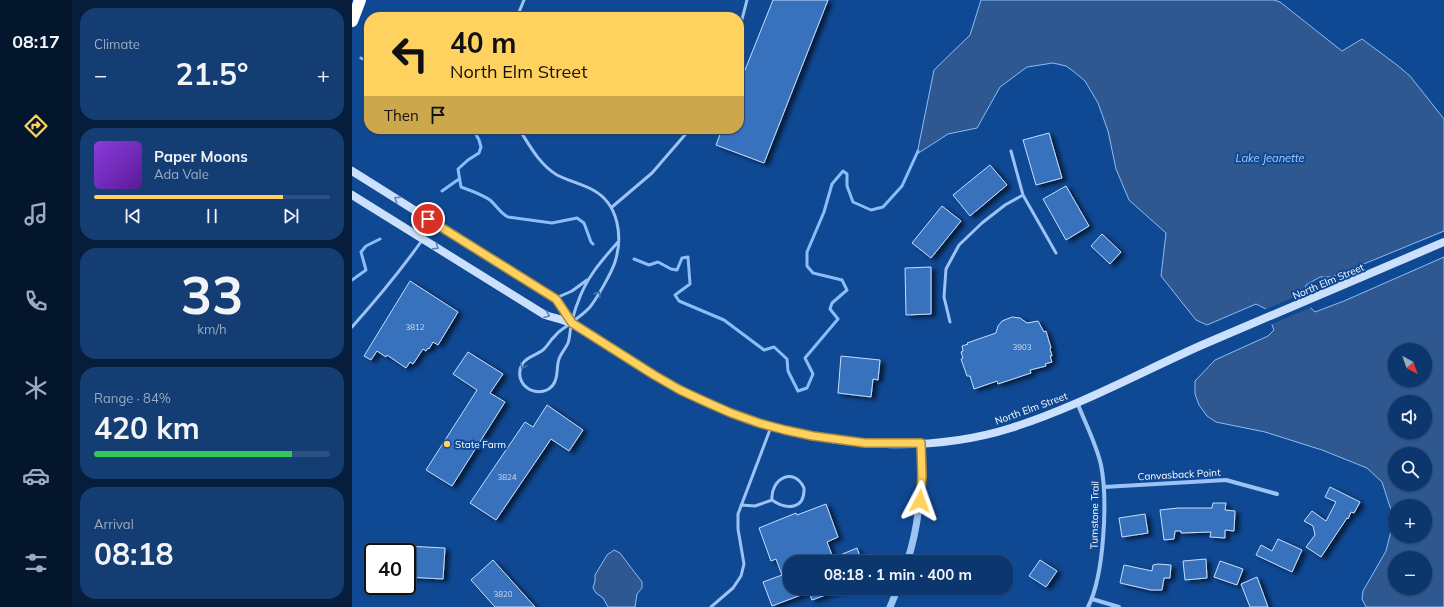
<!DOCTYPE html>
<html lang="en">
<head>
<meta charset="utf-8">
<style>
  :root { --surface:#0b366e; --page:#143e73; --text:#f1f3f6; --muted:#9aabc2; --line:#2b5081; --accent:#ffd15e }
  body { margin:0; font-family:Mulish,sans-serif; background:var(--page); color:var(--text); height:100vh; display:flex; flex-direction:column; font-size:15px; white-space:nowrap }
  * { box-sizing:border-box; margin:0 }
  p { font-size:13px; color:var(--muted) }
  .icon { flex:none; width:22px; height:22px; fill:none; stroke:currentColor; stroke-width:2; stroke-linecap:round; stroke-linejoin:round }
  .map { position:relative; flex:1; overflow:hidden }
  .side { display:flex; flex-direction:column; gap:8px; padding:8px; background:#061e3c; width:280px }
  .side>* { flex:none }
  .top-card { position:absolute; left:12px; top:12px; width:380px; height:122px; border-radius:16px; box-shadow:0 1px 3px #0004,0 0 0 1px var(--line); background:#ffd15e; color:#111; overflow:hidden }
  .needle { width:26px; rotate:140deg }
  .tools { position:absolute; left:1036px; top:343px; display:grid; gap:8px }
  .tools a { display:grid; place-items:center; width:44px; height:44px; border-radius:50%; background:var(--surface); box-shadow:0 1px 3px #0004,0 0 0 1px var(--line); font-size:20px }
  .speed { position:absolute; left:12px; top:543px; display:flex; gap:8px; font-size:20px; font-weight:700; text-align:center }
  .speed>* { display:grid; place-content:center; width:52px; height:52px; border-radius:50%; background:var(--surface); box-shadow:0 1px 3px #0004,0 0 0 1px var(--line); line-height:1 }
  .speed .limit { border:2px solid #111; border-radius:6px; background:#fff; color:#111 }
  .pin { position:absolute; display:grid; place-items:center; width:34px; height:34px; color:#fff; margin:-17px; border:2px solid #fff; border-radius:50%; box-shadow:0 1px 4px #0007 }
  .me { position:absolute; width:44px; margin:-22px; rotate:4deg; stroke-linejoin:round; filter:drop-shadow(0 0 3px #0008) }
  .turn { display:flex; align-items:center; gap:14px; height:84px; padding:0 20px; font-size:18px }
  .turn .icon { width:52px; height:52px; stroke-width:2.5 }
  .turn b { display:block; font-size:28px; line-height:34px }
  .then { display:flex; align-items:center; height:38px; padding:0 20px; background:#0003; gap:8px; font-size:15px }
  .big { font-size:30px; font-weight:700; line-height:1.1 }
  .side .widget { flex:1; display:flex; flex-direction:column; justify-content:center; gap:6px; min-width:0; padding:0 14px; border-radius:16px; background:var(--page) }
  .side .dial { align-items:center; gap:0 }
  .dial b { font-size:52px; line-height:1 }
  .song { display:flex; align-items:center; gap:12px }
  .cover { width:48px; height:48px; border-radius:6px; background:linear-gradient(135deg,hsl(270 70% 55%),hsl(270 70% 35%)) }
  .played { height:4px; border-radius:2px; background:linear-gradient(90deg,var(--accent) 80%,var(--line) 80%) }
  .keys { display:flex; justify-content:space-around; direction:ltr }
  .heat { display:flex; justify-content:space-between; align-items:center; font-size:22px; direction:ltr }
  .charge { height:6px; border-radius:3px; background:linear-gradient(90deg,#34c759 84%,var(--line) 0) }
  .trip { position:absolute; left:431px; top:555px; width:230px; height:40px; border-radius:16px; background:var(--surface); box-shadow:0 1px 3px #0004,0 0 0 1px var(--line); font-weight:700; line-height:40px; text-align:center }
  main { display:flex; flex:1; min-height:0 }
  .tabs { display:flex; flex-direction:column; width:72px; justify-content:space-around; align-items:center; background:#04162c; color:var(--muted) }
  .tabs .icon { width:28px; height:28px }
  .tabs .on { color:var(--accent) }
  .tabs b { font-size:18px; color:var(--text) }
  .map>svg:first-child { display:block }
  .water { fill:#2f5890; stroke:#8cbdf8; fill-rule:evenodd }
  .pier { fill:#0f4893 }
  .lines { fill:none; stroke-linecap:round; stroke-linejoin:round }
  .stream { stroke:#8cbdf8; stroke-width:3 }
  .building { fill:#3771bc; stroke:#c3ddfe; filter:url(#shadow) }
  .service { stroke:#9bc3f4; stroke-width:3 }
  .minor { stroke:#9bc3f4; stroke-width:4 }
  .tertiary { stroke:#9bc3f4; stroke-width:7 }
  .secondary { stroke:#cbe0fd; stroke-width:8 }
  .motorway { stroke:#fff; stroke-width:12 }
  .oneway { stroke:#5a85bd }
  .oneway2 { stroke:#4073b5 }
  .route-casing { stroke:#a6883d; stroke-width:10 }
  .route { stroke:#ffd15e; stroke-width:7 }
  .poi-dot { fill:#ffd15e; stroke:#0f4893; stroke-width:1.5 }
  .labels { text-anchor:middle; stroke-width:4; stroke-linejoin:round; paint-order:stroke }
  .number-label { font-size:8px; fill:#cddcee }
  .street-label { font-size:10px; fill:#fff; stroke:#0f4893 }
  .poi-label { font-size:10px; fill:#fff; stroke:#0f4893; text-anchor:start }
  .water-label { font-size:11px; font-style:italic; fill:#a7cdfb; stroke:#0f4893 }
</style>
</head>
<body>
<main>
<nav class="tabs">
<b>08:17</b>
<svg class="icon on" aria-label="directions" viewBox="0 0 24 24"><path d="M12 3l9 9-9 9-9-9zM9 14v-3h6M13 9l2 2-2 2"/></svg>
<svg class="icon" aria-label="music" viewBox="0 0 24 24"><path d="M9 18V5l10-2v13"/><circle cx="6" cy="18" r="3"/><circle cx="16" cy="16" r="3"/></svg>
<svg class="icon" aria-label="phone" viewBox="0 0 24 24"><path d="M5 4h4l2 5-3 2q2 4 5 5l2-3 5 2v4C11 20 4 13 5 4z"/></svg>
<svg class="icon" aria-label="climate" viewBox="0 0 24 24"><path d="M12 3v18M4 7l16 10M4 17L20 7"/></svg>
<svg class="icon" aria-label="car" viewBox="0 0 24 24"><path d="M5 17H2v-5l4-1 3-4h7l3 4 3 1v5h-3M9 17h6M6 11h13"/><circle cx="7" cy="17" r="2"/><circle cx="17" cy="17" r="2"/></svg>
<svg class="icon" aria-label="filters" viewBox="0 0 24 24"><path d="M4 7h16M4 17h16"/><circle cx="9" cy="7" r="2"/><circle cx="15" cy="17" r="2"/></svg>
</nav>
<section class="side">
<div class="widget"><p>Climate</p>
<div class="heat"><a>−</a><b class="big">21.5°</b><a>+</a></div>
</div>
<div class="widget">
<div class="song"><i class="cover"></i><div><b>Paper Moons</b><p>Ada Vale</p></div></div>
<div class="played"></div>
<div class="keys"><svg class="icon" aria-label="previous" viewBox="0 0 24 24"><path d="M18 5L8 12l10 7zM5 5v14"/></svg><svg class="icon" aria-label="pause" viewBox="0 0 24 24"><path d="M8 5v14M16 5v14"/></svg><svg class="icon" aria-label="next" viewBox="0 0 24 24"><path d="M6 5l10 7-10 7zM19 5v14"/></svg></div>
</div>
<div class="widget dial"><b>33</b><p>km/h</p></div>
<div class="widget"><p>Range · 84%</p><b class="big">420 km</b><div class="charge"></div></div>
<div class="widget"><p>Arrival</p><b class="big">08:18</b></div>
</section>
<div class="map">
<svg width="1092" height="607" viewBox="0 0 1092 607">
  <defs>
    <filter id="shadow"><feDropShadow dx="4.5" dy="2.5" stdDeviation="2" flood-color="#0009"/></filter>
  </defs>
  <rect width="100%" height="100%" fill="#0f4893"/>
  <path class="water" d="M 629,0 L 922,0 L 928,2 L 990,51 L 1010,39 L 1045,65 L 1058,76 L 1092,119 L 1092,231 L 980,277 L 968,277 L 954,285 C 951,298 954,304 963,312 L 992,301 L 1092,257 L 1092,607 L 1014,607 L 1010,599 L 1011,591 L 1034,551 L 1040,527 L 1039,510 L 1030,482 L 1015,468 L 970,450 L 913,432 L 864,422 L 855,416 L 847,405 L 843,394 L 843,381 L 863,360 L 916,336 L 922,330 L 914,309 L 904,304 L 855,325 L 844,320 L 809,276 L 814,233 L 777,200 L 764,169 L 756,131 L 746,103 L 733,81 L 721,71 L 714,66 L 701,63 L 675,67 L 648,87 L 625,128 L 596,134 L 565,154 L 582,70 L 618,35 ZM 1043,350 L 1073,350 L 1073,380 L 1043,380 ZM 1043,402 L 1073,402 L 1073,432 L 1043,432 ZM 1043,454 L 1073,454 L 1073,484 L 1043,484 ZM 1043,506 L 1073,506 L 1073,536 L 1043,536 ZM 1043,558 L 1073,558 L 1073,588 L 1043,588 Z
    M 262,550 L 268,553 L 274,561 L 290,582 L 290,588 L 285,594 L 283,607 L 256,607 L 251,598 L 244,593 L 241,588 L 243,581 L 243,575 L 255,555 Z"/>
  <path class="pier" d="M 954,292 L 956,303 L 960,307 L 918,325 L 912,310 Z"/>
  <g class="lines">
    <path class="stream" d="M 9,58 L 17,62
      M 121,129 L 127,140 L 129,147 L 127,153 L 116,160 L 106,169 L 109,187 C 120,191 129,194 138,200 C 145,206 148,213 156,217 L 200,223 L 225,218 L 232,223 L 239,242 L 241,244
      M 90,191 L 107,179
      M 282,259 L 297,265 L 306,262 L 319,269 L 325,270 L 330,258 L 336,257 L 338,284 L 323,295 L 327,301 L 372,320 L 412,350 L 422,347 L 435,359 L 436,371 L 446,391 L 455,388 L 461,374 L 453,358 L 486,319 L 478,309 L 480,303 L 495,290 L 490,280 L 461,273 L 455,266 L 455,252 L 472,212 L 480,184 L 491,171 L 495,174 L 495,186 L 501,202 L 519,210 L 531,207 L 550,186 L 566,151
      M 0,280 L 14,270 L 9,252 L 14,246 L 28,239"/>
  </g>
  <path class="building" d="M 421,0 L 476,0 L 412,163 L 364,145 L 370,129 L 387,129 L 387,85 Z
    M 697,133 L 710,178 L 684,185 L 671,140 Z
    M 638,165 L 655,185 L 618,216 L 601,195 Z
    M 714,186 L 737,226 L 714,240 L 691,199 Z
    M 590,206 L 609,221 L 579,258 L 560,243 Z
    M 750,234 L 769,252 L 758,264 L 739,246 Z
    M 579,267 L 579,314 L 554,315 L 553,268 Z
    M 58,281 L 106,312 L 86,345 L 81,342 L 77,349 L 76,348 L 74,351 L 71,349 L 61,364 L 58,362 L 54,368 L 35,355 L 34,357 L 25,351 L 19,360 L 12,356 Z
    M 660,317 L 668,318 L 675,323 L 686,321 L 692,332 L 694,331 L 699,348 L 698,349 L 700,356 L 698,356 L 700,362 L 693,364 L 694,366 L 678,370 L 679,373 L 646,384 L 645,381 L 622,389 L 618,376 L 615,376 L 609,359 L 611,358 L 609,352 L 611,351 L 610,346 L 616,344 L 615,343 L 644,333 L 646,326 L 650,321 Z
    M 116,352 L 151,374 L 138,393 L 153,402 L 100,486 L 74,470 L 125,390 L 101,374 Z
    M 489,356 L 528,360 L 526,380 L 521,379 L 519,397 L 486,393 Z
    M 195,405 L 231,430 L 217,451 L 199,439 L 144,520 L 118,503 L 173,422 L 181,427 Z
    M 978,487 L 1008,502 L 1002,513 L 999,512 L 996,519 L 995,518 L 969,557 L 954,547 L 963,535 L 961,526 L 952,521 L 960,511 L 974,521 L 984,502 L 973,497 Z
    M 861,503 L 874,503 L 873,510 L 883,511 L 882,531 L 873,530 L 873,538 L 858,537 L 859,532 L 829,533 L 829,531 L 823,531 L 822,539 L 812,540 L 808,510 L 826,508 L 860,508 Z
    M 474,504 L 486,537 L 475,542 L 481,558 L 505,548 L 510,562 L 438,562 L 438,588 L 490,589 L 460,600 L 457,592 L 420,606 L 411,582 L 430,575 L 424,559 L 419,561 L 407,528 L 444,513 L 445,515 Z
    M 793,514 L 796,533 L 770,537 L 767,518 Z
    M 926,539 L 950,550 L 940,572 L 904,555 L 909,545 L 920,551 Z
    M 55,546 L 93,548 L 91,579 L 55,577 Z
    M 854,559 L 855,578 L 833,580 L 831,561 Z
    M 141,560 L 183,607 L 143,607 L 119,580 Z
    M 688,560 L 705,571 L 694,587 L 677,576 Z
    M 868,561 L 891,569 L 885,585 L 862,577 Z
    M 806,564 L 819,565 L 818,578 L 812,578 L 810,590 L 799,590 L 768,583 L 772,565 L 800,571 L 801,565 Z
    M 905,577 L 916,607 L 898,607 L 889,584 Z"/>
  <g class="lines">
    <path class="service" d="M 165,17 L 172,0
      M 387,31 L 395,0
      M 167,129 C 178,146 187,164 205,175 C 217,181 230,184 241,190 C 267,204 271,237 263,262 C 259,274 245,298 238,307 C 233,313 225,318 219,323 C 214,327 207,330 203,336 C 198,340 196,346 191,350 C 185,355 176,356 171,363 C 166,370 167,379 172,385 C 180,394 194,394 201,385 C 207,377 204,367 207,359 C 209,353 214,348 216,343 C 218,337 218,331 219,325 C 221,317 223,309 226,302 C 234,278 250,260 266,242
      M 659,151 L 671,195 L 704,253
      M 260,207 L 300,173 L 338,129
      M 204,298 L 220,291 L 235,280
      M 598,322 L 592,297 L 594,269 L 607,245 L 630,223 L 653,205 L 671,195
      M 0,327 C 25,299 49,270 71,239
      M 389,505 L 403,506 L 420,500 C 434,510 453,510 452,488 C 442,466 418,479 420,500
      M 359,607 L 381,588 L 389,576 L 392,564 L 386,529 L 386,514 L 419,427"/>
    <path class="minor" d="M 725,402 C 733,423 744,443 749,465 C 756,500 752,576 736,607
      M 752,487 L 874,480 L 925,494
      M 740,599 L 767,607"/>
    <path class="tertiary" d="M 555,562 C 568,523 570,484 569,443
      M 538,607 L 546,588"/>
    <path class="secondary" d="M 0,171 L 204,299 L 220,323
      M 0,195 L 193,315 C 202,318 213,320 221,324 C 230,328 238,334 246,339 C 265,352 284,364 304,376 C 340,397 378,415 419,426 C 495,448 583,452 659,428 C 725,407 787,373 850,345 C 931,310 1011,277 1092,242"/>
    <path class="motorway" d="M 0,21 L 8,0"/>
  </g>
  <defs><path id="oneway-chevron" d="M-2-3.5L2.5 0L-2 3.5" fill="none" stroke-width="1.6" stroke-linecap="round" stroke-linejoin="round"/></defs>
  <g class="oneway">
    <use href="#oneway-chevron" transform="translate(45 199) rotate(-148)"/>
    <use href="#oneway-chevron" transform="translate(84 247) rotate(32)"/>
    <use href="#oneway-chevron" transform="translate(195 315) rotate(22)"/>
  </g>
  <g class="oneway2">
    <use href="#oneway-chevron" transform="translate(246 294) rotate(-58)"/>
    <use href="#oneway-chevron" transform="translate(171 366) rotate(115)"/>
  </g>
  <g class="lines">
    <g class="route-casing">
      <path id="route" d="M 76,219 L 204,299 L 220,323 L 302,375 L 328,390 L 354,402 L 379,413 L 407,423 L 433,430 L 461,436 L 513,443 L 569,443 L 570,476 L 568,501"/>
    </g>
    <use href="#route" class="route"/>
  </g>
  <circle class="poi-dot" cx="95" cy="444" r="4"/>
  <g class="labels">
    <g class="number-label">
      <text x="63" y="330">3812</text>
      <text x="670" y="350">3903</text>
      <text x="155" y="480">3824</text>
      <text x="151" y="597">3820</text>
    </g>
    <g class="street-label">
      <text transform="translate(976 281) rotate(-23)" y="4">North Elm Street</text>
      <text transform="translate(679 408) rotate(-20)" y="4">North Elm Street</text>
      <text transform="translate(827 474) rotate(-3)" y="4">Canvasback Point</text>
      <text transform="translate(742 515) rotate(-89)" y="4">Turnstone Trail</text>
    </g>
    <g class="poi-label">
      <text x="103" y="448">State Farm</text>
    </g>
    <g class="water-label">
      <text x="918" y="162">Lake Jeanette</text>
    </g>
  </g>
</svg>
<div class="tools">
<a><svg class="needle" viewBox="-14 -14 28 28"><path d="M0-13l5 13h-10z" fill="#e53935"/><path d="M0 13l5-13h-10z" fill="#9aabc2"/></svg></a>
<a><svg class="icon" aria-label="sound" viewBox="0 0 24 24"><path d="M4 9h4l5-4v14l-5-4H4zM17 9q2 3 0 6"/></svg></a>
<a><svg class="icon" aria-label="search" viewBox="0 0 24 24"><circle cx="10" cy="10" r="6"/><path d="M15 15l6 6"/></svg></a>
<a>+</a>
<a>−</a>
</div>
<div class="speed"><div class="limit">40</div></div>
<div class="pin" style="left:76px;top:219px;background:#d93025"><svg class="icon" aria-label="arrive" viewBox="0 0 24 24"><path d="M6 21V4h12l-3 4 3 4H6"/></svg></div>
<svg class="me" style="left:568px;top:501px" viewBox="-20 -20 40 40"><path d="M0-17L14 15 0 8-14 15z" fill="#ffd15e" stroke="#fff" stroke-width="4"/></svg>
<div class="trip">08:18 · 1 min · 400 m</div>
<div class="top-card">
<div class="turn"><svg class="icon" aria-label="left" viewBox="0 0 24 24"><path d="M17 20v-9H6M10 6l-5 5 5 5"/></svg><div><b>40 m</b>North Elm Street</div></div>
<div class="then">Then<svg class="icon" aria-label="arrive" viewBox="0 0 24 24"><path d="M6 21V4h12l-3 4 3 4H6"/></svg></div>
</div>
</div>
</main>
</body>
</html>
